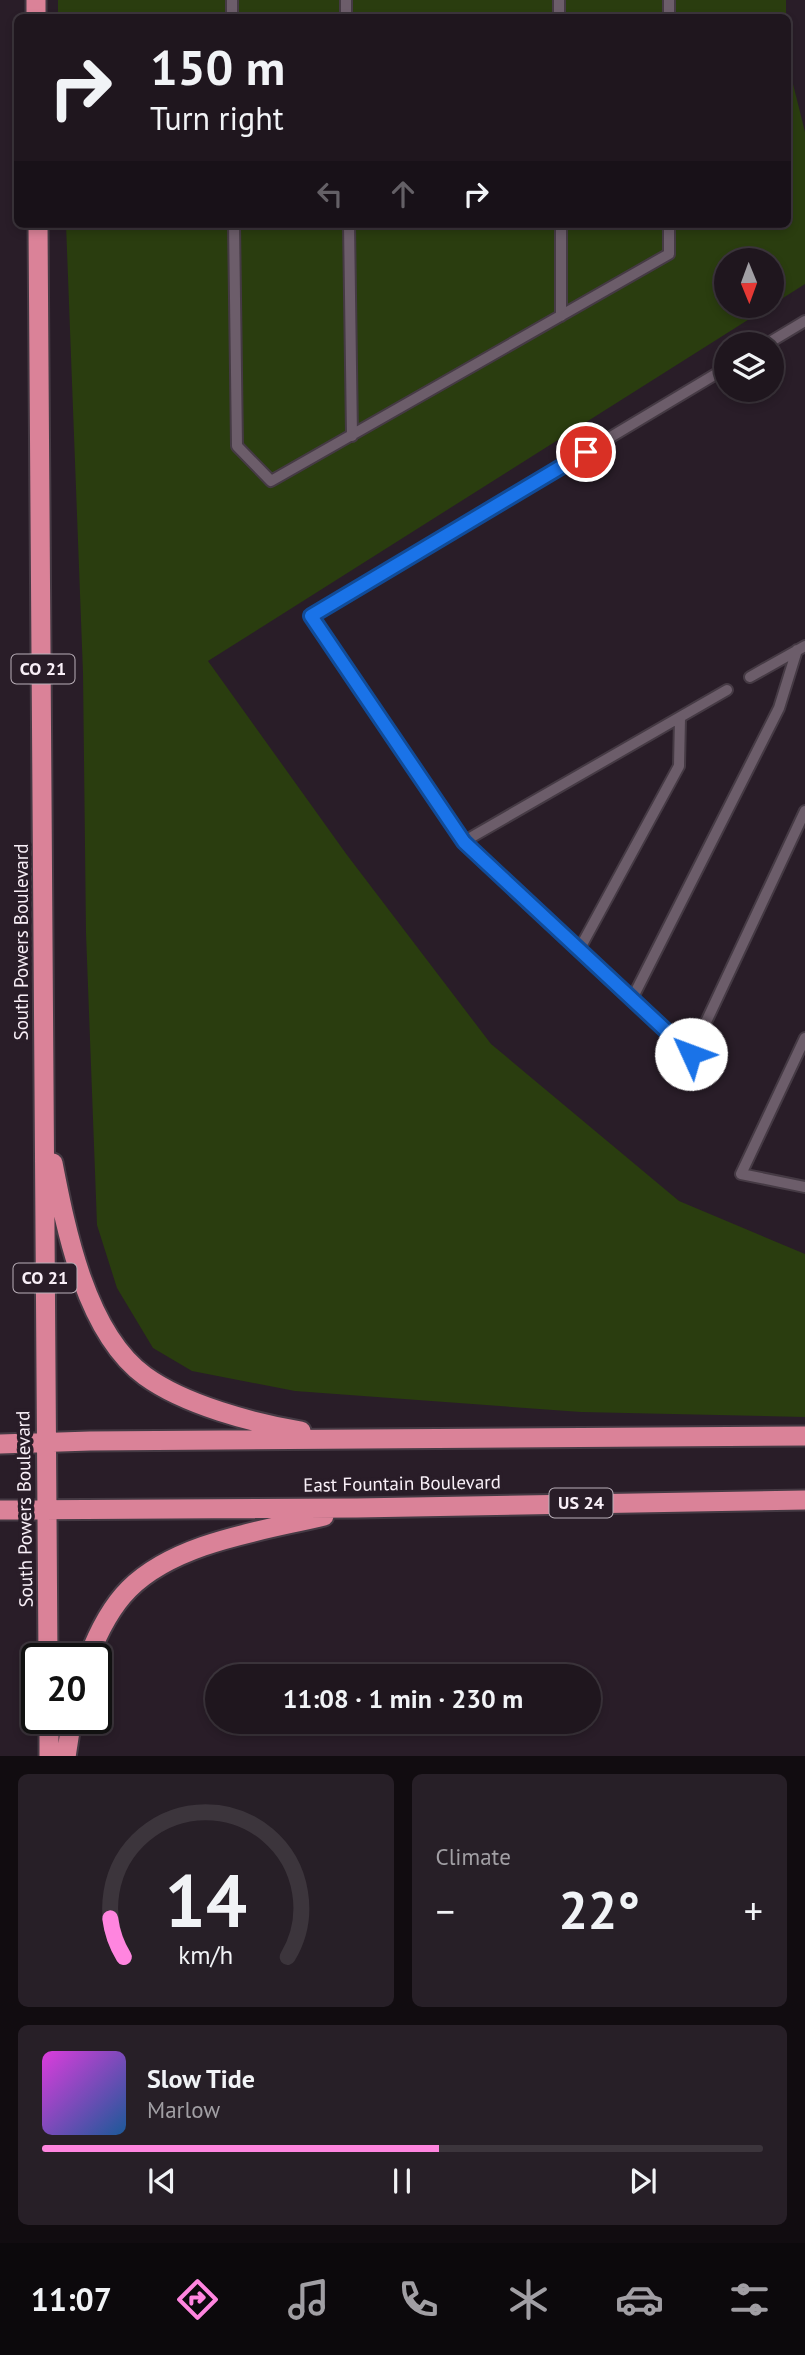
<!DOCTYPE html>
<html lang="en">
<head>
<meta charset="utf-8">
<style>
  :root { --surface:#1f161e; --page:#271f27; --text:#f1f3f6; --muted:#a19fa4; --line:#3c353c; --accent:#ff85df }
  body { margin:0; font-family:"PT Sans",sans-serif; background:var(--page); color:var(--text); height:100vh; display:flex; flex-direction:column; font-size:26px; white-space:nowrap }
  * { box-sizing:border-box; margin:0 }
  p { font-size:23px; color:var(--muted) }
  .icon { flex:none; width:38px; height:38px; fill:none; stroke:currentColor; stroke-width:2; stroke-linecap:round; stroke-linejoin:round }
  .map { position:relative; height:1756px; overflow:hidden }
  .drawer { display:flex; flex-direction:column; gap:18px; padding:18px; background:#110c10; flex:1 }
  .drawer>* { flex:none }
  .guide { position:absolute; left:14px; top:14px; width:777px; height:214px; border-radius:10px; box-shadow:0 4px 10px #0003,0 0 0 2px var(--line); background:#1f161e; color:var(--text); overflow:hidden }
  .needle { width:46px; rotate:179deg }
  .buttons { position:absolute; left:714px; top:248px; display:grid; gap:14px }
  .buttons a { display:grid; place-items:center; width:70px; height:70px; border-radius:50%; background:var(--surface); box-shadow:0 4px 10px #0003,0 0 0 2px var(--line); font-size:35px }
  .speed { position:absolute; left:21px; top:1643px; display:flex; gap:14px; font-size:35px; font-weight:700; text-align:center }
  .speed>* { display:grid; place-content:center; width:91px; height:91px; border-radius:50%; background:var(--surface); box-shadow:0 4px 10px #0003,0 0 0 2px var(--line); line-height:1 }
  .speed .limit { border:4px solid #111; border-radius:10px; background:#fff; color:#111 }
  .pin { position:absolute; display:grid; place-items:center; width:60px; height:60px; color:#fff; margin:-30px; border:4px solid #fff; border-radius:50%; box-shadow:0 2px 7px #0007 }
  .me { position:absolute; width:77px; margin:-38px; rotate:313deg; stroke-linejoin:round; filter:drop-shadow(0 0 5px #0008) }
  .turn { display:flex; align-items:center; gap:24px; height:147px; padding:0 21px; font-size:32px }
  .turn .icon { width:91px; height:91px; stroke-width:2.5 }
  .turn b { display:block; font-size:49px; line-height:60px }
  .lanes { display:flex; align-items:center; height:66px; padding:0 21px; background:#0003; justify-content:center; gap:35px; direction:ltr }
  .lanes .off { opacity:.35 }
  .big { font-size:52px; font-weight:600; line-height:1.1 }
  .drawer .card { flex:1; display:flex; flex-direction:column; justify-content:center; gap:10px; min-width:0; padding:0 24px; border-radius:10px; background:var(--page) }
  .drawer .dial { align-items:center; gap:0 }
  .dial svg { height:182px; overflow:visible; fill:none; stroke:var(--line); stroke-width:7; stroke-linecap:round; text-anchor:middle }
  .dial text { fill:var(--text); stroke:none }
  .song { display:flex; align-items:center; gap:21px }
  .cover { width:84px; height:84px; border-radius:10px; background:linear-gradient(135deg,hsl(300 70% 55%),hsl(210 70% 35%)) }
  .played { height:7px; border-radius:4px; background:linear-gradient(90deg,var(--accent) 55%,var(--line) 55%) }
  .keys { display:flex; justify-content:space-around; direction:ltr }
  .heat { display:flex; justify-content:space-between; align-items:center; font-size:38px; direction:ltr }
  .drawer .tiles { flex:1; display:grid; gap:18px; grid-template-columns:1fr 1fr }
  .card:last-child { grid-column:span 2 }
  .trip { position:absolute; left:205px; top:1664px; width:396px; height:70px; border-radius:35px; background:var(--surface); box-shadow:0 4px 10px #0003,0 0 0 2px var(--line); font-weight:600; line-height:70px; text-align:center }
  .menu { display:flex; height:112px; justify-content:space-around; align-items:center; background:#0c090c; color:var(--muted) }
  .menu .icon { width:49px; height:49px }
  .menu .on { color:var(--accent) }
  .menu b { font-size:32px; color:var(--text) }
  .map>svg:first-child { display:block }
  .green { fill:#2a3d0f }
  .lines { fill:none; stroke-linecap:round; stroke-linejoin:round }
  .service-casing { stroke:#453a44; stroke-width:14 }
  .trunk-casing { stroke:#453a44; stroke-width:23 }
  .service { stroke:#6c5d6a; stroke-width:10 }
  .trunk { stroke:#da8298; stroke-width:19 }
  .route-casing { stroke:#114b97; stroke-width:18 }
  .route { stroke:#1a73e8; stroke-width:12 }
  .labels { text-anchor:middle; stroke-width:7; stroke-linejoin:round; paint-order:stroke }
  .shield { fill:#291d28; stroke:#bab0b9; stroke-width:2 }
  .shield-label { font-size:18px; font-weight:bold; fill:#f8eff7 }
  .street-label { font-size:19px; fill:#f8eff7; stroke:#291d28 }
</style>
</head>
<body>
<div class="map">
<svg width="805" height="1757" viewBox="0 0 805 1757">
  <rect width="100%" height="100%" fill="#291d28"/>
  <path class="green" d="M 58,0 L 786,0 L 786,17 L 58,18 Z
    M 788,64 L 805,132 L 805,284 L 772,305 L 772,261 L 726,261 L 726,306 L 770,306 L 208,661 L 347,855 L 491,1044 L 679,1201 L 805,1254 L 805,1417 L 581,1412 L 295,1391 L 192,1371 L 153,1348 L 117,1288 L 97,1225 L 86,933 L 83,673 L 66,224 L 788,224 Z"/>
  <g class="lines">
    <g class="service-casing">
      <path id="service" d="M 232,0 L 232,18
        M 346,0 L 346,18
        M 559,0 L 559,18
        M 669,18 L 669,0
        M 234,224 L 237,446 L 271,481 L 669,254 L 669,224
        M 349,224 L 352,436
        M 561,224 L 561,316
        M 765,345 L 805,321
        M 609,438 L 726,368
        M 586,452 L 311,616 L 463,842 L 727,690
        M 750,677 L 805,646
        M 463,842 L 691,1054 L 805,811
        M 579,950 L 679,766 L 680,718
        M 632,999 L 779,708 L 797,650
        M 805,1038 L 741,1174 L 805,1187"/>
    </g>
    <g class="trunk-casing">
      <path id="trunk" d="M 36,0 L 36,18
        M 38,224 C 43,702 43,1181 48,1659
        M 53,1163 C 66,1230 86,1333 145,1376 C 185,1405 253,1423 301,1431
        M 0,1444 L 90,1441 L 805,1436
        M 0,1510 L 357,1508 L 805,1500
        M 88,1659 C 97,1635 111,1607 129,1589 C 176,1542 262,1531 324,1516
        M 49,1718 L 49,1757
        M 66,1757 L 72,1718"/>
    </g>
    <use href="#service" class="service"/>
    <use href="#trunk" class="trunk"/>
  </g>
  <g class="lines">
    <g class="route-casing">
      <path id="route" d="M 586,452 L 311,616 L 464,842 L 691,1054"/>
    </g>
    <use href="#route" class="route"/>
  </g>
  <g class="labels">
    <g class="shield">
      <rect x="11.5" y="654.5" width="63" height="29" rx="5"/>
      <rect x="13.5" y="1263.5" width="63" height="29" rx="5"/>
      <rect x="549.5" y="1488.5" width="63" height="29" rx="5"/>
    </g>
    <g class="shield-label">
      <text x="43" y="675">CO 21</text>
      <text x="45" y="1284">CO 21</text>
      <text x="581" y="1509">US 24</text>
    </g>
    <g class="street-label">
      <text transform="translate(21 942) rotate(-90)" y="7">South Powers Boulevard</text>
      <text transform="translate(402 1483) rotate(-1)" y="7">East Fountain Boulevard</text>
      <text transform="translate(24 1509) rotate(-91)" y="7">South Powers Boulevard</text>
    </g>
  </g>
</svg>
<div class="buttons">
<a><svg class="needle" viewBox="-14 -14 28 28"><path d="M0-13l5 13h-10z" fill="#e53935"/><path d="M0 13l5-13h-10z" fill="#a19fa4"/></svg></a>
<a><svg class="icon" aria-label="layers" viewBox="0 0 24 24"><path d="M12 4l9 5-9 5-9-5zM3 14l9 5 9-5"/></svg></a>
</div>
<div class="speed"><div class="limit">20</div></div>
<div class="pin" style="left:586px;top:452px;background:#d93025"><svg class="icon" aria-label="arrive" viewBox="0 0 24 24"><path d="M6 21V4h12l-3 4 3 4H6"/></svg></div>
<svg class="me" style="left:691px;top:1054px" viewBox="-20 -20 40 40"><circle r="19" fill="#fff"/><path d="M0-13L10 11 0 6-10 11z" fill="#1a73e8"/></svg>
<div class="trip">11:08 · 1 min · 230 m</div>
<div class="guide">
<div class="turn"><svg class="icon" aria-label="right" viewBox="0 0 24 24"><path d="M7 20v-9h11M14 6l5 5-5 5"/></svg><div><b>150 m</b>Turn right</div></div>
<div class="lanes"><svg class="icon off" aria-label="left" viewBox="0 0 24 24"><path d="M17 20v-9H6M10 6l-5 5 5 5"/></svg><svg class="icon off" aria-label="ahead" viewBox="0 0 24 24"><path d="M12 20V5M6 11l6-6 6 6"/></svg><svg class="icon" aria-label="right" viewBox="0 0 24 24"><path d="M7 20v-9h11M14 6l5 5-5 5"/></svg></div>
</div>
</div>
<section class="drawer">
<div class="tiles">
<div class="card dial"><svg viewBox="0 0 100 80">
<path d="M14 69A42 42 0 1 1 86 69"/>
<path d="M14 69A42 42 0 0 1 8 52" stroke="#ff85df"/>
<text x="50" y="56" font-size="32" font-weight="700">14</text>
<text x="50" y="72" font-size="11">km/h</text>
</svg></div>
<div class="card"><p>Climate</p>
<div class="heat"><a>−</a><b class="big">22°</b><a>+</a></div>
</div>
<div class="card">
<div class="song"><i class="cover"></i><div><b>Slow Tide</b><p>Marlow</p></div></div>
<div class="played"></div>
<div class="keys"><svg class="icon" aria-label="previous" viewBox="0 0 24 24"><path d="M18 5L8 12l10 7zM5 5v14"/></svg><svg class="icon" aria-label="pause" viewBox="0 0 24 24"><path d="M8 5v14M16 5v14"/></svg><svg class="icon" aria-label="next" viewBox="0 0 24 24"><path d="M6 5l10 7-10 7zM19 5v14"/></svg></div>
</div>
</div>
</section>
<nav class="menu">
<b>11:07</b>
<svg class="icon on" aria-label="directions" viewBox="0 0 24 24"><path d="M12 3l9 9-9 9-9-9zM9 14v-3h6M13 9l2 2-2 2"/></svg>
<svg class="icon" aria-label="music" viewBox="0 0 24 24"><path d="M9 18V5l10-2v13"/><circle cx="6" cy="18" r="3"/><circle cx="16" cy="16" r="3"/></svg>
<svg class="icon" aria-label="phone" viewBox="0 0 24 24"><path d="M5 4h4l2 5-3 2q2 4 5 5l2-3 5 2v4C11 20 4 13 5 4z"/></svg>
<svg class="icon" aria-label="climate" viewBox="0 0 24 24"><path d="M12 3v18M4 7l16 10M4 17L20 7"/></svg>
<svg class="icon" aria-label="car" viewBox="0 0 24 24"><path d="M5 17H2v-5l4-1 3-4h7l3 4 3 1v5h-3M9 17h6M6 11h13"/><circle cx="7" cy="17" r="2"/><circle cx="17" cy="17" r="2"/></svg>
<svg class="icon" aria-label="filters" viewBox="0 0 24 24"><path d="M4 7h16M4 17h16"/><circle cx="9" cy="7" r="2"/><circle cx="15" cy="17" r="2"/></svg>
</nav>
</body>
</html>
